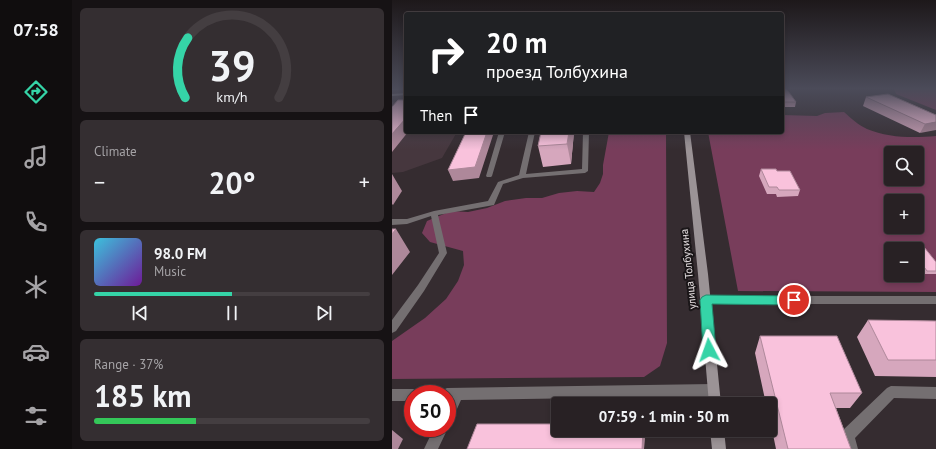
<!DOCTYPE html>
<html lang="en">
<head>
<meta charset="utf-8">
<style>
  :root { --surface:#282124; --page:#342e31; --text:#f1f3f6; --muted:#a5a3a6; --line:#443e41; --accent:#35d4a7 }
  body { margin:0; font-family:"PT Sans",sans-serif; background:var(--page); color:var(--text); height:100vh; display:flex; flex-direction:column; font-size:15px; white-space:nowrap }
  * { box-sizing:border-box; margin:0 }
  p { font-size:13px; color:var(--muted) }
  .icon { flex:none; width:22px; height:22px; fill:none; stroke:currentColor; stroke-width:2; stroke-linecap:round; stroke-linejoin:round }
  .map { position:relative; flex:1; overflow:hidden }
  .sheet { display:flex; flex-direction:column; gap:8px; padding:8px; background:#161214; width:320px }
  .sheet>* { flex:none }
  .hud { position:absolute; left:12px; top:12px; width:380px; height:122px; border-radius:4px; box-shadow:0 2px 6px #0003,0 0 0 1px var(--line); background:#202124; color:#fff; overflow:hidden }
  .buttons { position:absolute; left:492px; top:146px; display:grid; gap:8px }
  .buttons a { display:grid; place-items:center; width:40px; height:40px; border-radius:4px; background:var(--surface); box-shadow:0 2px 6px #0003,0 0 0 1px var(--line); font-size:20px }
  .speed { position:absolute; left:12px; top:385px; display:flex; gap:8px; font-size:20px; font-weight:700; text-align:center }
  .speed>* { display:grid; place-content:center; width:52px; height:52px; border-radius:50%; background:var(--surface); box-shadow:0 2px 6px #0003,0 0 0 1px var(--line); line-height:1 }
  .speed .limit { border:6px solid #d22; background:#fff; color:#111 }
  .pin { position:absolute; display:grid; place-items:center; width:34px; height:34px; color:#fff; margin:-17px; border:2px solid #fff; border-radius:50%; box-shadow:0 1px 4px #0007 }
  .me { position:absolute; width:44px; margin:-22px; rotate:356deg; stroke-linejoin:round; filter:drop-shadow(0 0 3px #0008) }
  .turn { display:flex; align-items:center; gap:14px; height:84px; padding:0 16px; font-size:18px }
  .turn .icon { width:52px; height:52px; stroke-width:2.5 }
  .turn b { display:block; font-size:28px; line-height:34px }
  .then { display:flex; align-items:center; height:38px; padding:0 16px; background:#0003; gap:8px; font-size:15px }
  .big { font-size:30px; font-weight:800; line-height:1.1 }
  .sheet .tile { flex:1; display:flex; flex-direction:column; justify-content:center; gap:6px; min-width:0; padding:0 14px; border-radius:6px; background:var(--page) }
  .sheet .dial { align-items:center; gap:0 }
  .dial svg { height:104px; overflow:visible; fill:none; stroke:var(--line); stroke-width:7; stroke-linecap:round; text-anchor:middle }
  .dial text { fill:var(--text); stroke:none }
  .song { display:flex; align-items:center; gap:12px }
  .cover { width:48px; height:48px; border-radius:6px; background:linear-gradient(135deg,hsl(190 70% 55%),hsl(280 70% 35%)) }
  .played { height:4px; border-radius:2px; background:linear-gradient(90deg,var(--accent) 50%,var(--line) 50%) }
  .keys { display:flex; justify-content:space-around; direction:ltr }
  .heat { display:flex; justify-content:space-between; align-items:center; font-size:22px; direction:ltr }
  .charge { height:6px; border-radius:3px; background:linear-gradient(90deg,#34c759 37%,var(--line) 0) }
  .trip { position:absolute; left:159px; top:397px; width:226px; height:40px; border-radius:4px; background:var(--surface); box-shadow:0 2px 6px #0003,0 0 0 1px var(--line); font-weight:800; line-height:40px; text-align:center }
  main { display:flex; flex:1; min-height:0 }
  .tabs { display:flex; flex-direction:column; width:72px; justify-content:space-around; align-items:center; background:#100d0e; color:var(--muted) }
  .tabs .icon { width:28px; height:28px }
  .tabs .selected { color:var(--accent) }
  .tabs b { font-size:18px; color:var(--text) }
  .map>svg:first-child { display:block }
  .built { fill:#46373e }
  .green { fill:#783d5b; fill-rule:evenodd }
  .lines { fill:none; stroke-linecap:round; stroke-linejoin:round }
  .lane { fill:#746f71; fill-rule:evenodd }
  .street { fill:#746f71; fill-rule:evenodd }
  .secondary { fill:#9b9396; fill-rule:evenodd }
  .primary { fill:#b8afb3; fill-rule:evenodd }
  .wall { fill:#d6a7bd }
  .shaded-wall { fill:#ae889a }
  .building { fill:#f9c2dc; stroke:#ae889a }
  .route { fill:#35d4a7; stroke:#228a6d }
  .labels { text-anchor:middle; stroke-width:4; stroke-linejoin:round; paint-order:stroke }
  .street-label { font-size:11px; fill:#e5dfe1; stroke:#1a1618 }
</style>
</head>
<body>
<main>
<nav class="tabs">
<b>07:58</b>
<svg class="icon selected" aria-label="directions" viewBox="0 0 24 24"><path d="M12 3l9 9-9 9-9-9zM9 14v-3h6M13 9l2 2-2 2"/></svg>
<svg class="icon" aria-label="music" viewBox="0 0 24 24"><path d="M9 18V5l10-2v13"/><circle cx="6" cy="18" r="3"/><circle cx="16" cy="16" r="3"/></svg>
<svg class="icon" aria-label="phone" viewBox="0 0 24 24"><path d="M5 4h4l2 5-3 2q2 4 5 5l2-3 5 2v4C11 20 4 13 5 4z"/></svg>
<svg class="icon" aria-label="climate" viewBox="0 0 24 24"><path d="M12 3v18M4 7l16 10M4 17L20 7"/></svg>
<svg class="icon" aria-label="car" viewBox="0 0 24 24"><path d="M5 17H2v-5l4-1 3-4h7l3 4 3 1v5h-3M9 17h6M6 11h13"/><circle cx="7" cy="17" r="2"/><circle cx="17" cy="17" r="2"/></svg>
<svg class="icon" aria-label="filters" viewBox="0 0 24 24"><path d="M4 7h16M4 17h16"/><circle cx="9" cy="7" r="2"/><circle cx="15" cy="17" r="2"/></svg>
</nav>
<section class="sheet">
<div class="tile dial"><svg viewBox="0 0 100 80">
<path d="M14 69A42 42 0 1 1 86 69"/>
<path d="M14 69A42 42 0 0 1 16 23" stroke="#35d4a7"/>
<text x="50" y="56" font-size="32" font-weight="700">39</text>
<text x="50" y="72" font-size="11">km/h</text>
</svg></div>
<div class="tile"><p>Climate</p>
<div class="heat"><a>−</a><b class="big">20°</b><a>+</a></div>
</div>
<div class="tile">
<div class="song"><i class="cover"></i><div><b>98.0 FM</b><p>Music</p></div></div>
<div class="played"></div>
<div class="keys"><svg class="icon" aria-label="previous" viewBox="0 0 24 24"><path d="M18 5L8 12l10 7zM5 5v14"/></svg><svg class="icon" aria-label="pause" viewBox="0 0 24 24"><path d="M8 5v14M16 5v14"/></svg><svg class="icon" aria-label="next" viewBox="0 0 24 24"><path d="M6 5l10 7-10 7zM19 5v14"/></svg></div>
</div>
<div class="tile"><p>Range · 37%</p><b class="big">185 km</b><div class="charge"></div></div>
</section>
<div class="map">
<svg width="544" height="449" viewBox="0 0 544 449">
  <rect width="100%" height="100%" fill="#352c30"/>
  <path class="built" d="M 14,101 L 14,132 L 65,132 L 50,158 L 11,172 L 0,173 L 0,102 Z"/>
  <path class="green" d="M 505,88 L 544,88 L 544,110 L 504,94 L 502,89 Z
    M 452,112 C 459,118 466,125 475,129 C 496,138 522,138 544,136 L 544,292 L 346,291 L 316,132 L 390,132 L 390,115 L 425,116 L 433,113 ZM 499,153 L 525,153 L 525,179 L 499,179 ZM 499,201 L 525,201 L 525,227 L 499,227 ZM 499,249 L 525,249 L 525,275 L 499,275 Z
    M 217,132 L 274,132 L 275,343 L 268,366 L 252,377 L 0,379 L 0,341 L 33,318 L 54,299 L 66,281 L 72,265 L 71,251 L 38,242 L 30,233 L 35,221 L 59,211 L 76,212 L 95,208 L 113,201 L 134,198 L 150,198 L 167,193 L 185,191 L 202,192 L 208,183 L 211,174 L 211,165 Z"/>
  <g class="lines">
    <path class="lane" d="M 107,132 L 113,132 L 100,176 L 99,177 L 95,177 L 94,176 Z
      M 137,132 L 143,132 L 134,174 L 190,169 L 191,132 L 197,132 L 196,171 L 193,173 L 131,178 L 111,184 L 102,205 L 46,215 L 55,253 L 32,291 L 4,331 L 0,333 L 0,320 L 26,285 L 47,253 L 39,216 L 15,224 L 0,225 L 0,219 L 15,219 L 42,211 L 96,201 L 106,182 L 127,175 Z
      M 321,384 L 325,386 L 327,390 L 325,394 L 321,396 L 69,400 L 60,420 L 55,422 L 55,394 L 49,394 L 51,390 L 55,388 Z
      M 499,386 L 544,387 L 544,399 L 502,398 L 463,438 L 466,449 L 452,449 L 448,436 L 450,431 L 495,388 Z
      M 0,389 L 21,389 L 25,391 L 27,394 L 21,394 L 21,401 L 0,401 Z
      M 55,426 L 56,428 L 46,449 L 32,449 L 42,428 L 55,428 Z"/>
    <path class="street" d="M 314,296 L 544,296 L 544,304 L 314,304 L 310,303 L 309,300 L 310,297 Z"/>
    <path class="secondary" d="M 14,93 L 14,95 L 0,96 L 0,94 Z
      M 292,132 L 298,132 L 316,274 L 329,404 L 317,404 L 306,274 Z
      M 318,430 L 332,430 L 334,449 L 320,449 Z"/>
    <path class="primary" d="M 0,88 L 14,88 L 14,89 L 0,90 Z"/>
  </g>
  <path class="wall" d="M 390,88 L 404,102 L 403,107 L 390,107 Z
    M 474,97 L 544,115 L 528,133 L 471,106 Z
    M 149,132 L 182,132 L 179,164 L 151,167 L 146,146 Z
    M 369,169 L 385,171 L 408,190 L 406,196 L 385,197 L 384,194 L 375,194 L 367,176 Z
    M 517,247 L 532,247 L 544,262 L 544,274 L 533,274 L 525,264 L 525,249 L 516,249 Z
    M 476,320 L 544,321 L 544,377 L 483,376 L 465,337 Z
    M 368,336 L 470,393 L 458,408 L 444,408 L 459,449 L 384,449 L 378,420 L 378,404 L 374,404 L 363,353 Z"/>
  <path class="shaded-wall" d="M 14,118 L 14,132 L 16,132 L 0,152 L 0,134 Z
    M 544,122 L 544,130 L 528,133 L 533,124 Z
    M 95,132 L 102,132 L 87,178 L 61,181 L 56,170 Z
    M 177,132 L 182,132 L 179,164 L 175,144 Z
    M 0,174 L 10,191 L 1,205 L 0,204 Z
    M 4,229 L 18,252 L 0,275 L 0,234 Z
    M 0,430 L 11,439 L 6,449 L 0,449 Z
    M 251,430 L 252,430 L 253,439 L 252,449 L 250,449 Z"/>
  <path class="building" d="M 390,88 L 394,88 L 404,102 L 390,102 Z
    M 496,94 L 544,115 L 544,122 L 533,124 L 474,97 Z
    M 6,100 L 14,100 L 14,118 L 0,134 L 0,107 Z
    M 74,132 L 95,132 L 83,167 L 56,170 Z
    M 149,132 L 177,132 L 175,144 L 146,146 Z
    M 369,169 L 384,169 L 385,171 L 398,171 L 408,190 L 387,190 L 385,187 L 377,187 Z
    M 0,229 L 4,229 L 0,234 Z
    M 517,247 L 532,247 L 544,262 L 544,271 L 535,271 L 525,257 L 525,249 L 519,249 Z
    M 476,320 L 544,321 L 544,360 L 496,360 Z
    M 368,336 L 445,336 L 470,393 L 438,393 L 459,449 L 396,449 Z
    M 85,424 L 166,424 L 166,430 L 251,430 L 250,449 L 75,449 Z"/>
  <linearGradient id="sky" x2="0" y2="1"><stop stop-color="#1d181a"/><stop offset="0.59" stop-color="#4b4b59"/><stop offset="1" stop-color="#4b4b59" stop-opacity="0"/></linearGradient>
  <rect width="544" height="150" fill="url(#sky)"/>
  <path class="route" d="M 314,295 L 402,296 L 406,297 L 408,300 L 406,303 L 402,305 L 320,304 L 324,350 L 322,354 L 317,356 L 313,354 L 311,350 L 308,300 L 310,297 Z"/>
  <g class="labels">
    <g class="street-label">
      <text transform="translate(296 269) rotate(-96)" y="4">улица Толбухина</text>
    </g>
  </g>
</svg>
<div class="buttons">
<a><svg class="icon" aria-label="search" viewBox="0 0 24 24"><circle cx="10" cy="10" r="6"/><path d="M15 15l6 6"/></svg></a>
<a>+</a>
<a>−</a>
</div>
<div class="speed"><div class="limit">50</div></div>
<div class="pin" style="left:402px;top:300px;background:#d93025"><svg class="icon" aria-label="arrive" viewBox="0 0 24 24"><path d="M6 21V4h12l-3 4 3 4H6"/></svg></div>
<svg class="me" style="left:317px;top:350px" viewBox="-20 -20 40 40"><path d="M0-17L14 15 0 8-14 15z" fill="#35d4a7" stroke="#fff" stroke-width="4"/></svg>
<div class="trip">07:59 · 1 min · 50 m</div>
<div class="hud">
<div class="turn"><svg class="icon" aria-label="right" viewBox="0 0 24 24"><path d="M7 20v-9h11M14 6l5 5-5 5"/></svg><div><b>20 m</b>проезд Толбухина</div></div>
<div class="then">Then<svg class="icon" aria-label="arrive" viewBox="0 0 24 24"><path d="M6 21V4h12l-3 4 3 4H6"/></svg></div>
</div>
</div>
</main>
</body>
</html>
